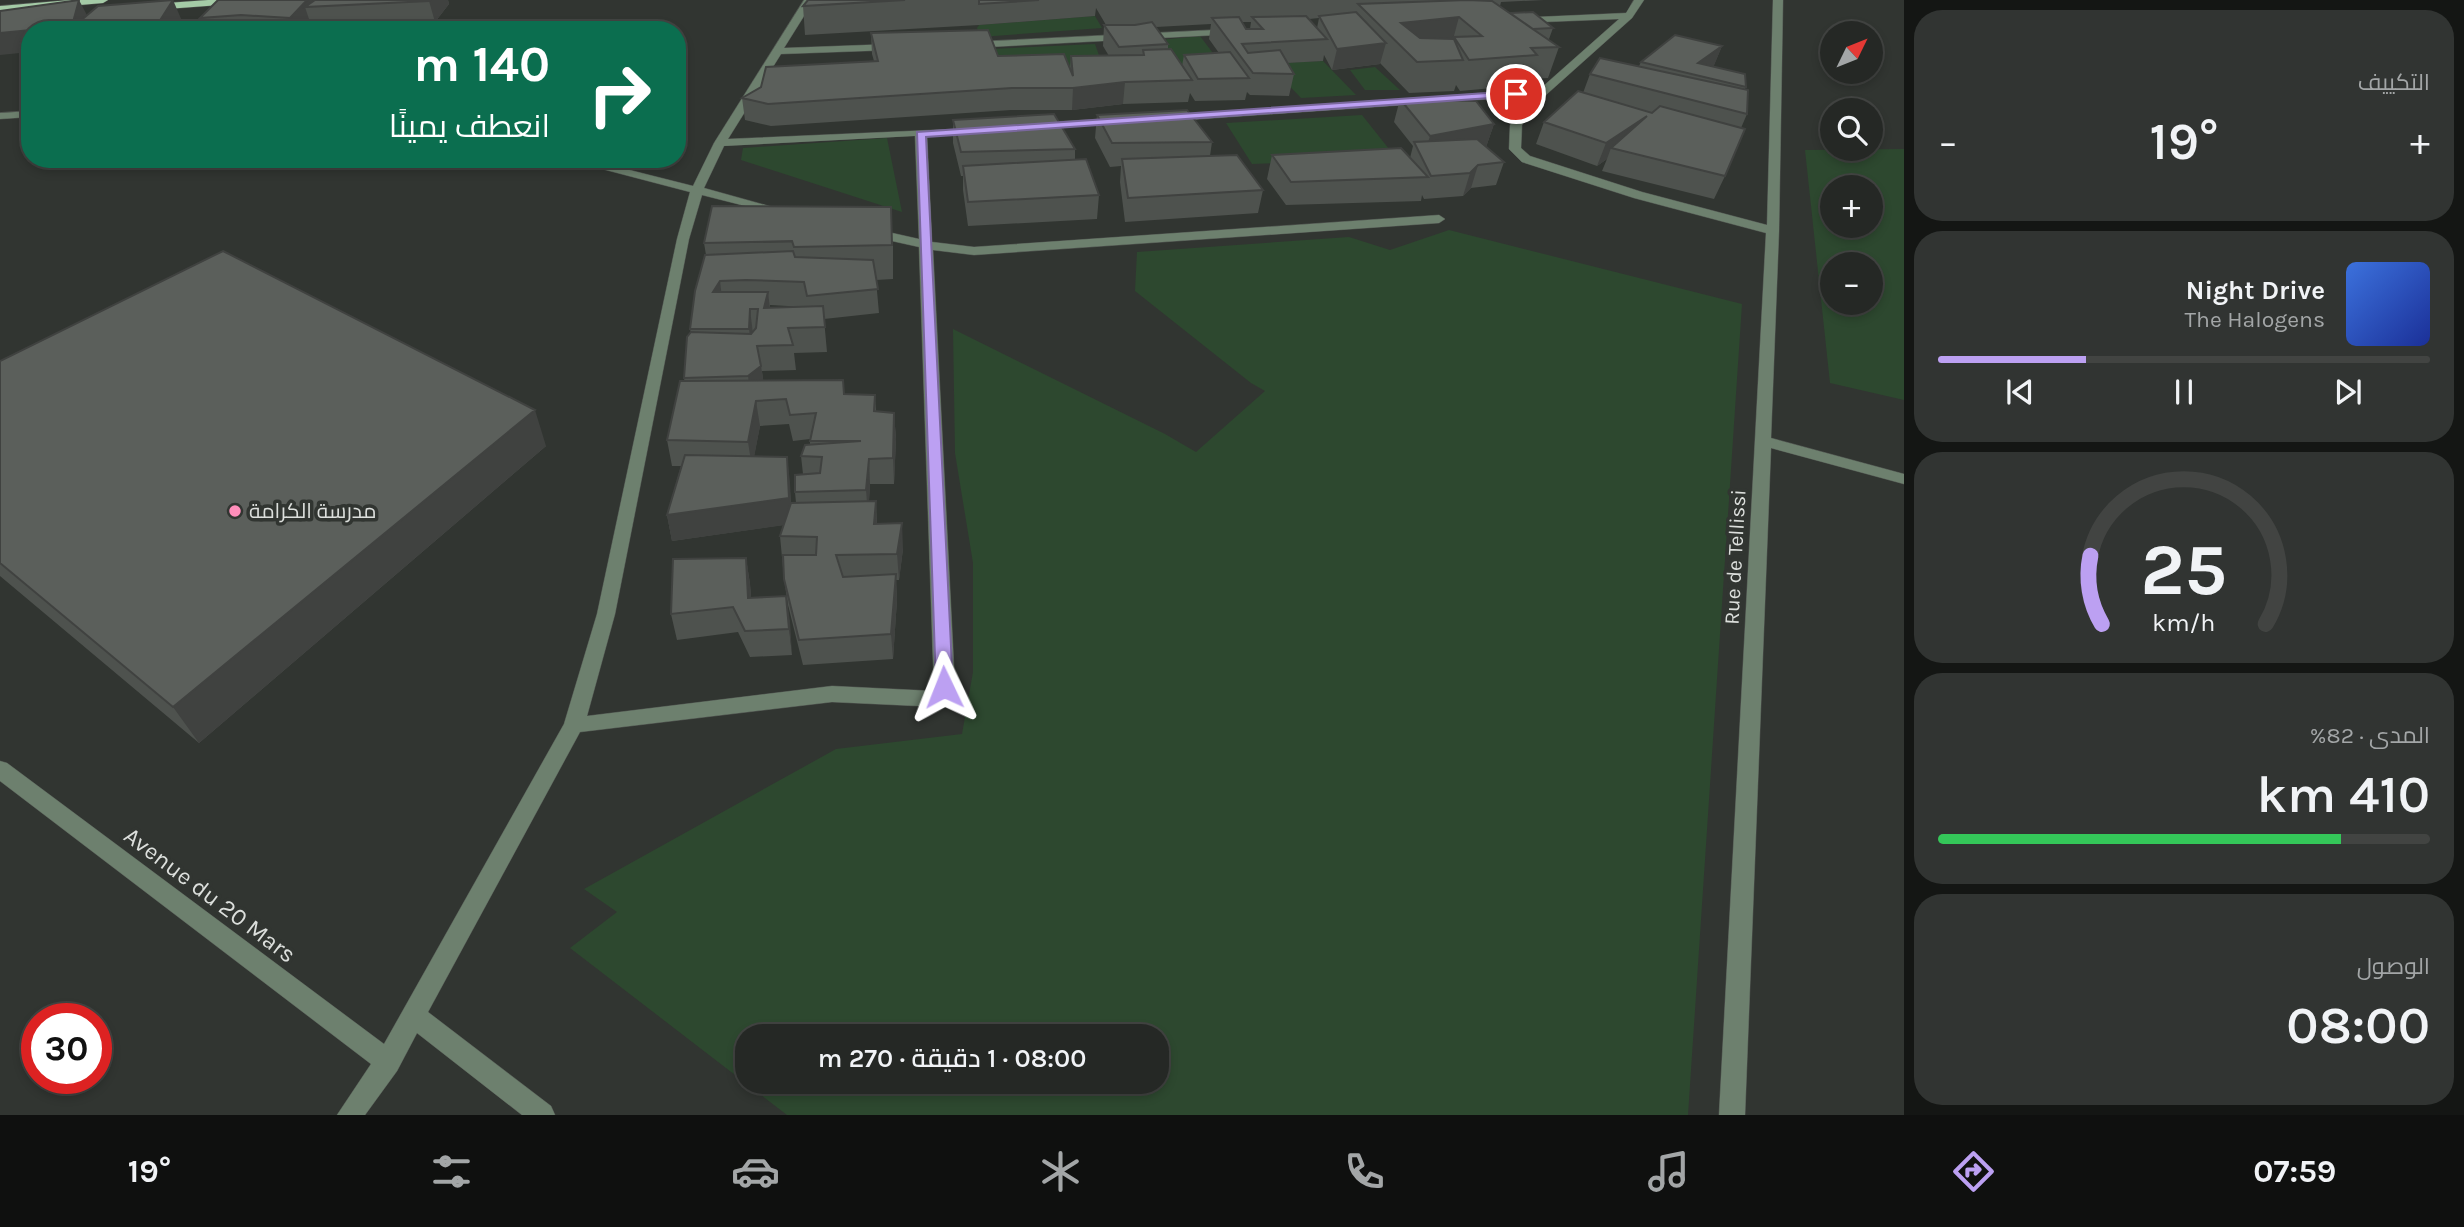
<!DOCTYPE html>
<html lang="ar">
<head>
<meta charset="utf-8">
<style>
  :root { --surface:#252825; --page:#313432; --text:#f1f3f6; --muted:#a3a6a7; --line:#424442; --accent:#bca0f2 }
  body { margin:0; font-family:Karla,Cairo,sans-serif; background:var(--page); color:var(--text); direction:rtl; height:100vh; display:flex; flex-direction:column; font-size:26px; white-space:nowrap }
  * { box-sizing:border-box; margin:0 }
  p { font-size:23px; color:var(--muted) }
  .icon { flex:none; width:38px; height:38px; fill:none; stroke:currentColor; stroke-width:2; stroke-linecap:round; stroke-linejoin:round }
  .map { position:relative; flex:1; overflow:hidden; direction:ltr }
  .sheet { display:flex; flex-direction:column; gap:10px; padding:10px; background:#141614; width:560px }
  .sheet>* { flex:none }
  .guide { position:absolute; left:21px; top:21px; width:665px; height:147px; border-radius:28px; box-shadow:0 4px 10px #0003,0 0 0 2px var(--line); direction:rtl; background:#0b6e4f; color:#fff; overflow:hidden }
  .needle { width:46px; rotate:47deg }
  .tools { position:absolute; left:1820px; top:21px; display:grid; gap:14px }
  .tools a { display:grid; place-items:center; width:63px; height:63px; border-radius:50%; background:var(--surface); box-shadow:0 4px 10px #0003,0 0 0 2px var(--line); font-size:35px }
  .speed { position:absolute; left:21px; top:1003px; display:flex; gap:14px; font-size:35px; font-weight:700; text-align:center }
  .speed>* { display:grid; place-content:center; width:91px; height:91px; border-radius:50%; background:var(--surface); box-shadow:0 4px 10px #0003,0 0 0 2px var(--line); line-height:1 }
  .speed .limit { border:10px solid #d22; background:#fff; color:#111 }
  .pin { position:absolute; display:grid; place-items:center; width:60px; height:60px; color:#fff; margin:-30px; border:4px solid #fff; border-radius:50%; box-shadow:0 2px 7px #0007 }
  .me { position:absolute; width:77px; margin:-38px; rotate:358deg; stroke-linejoin:round; filter:drop-shadow(0 0 5px #0008) }
  .turn { display:flex; align-items:center; gap:24px; height:147px; padding:0 21px; font-size:32px }
  .turn .icon { width:91px; height:91px; stroke-width:2.5 }
  .turn b { display:block; font-size:49px; line-height:60px }
  .big { font-size:52px; font-weight:600; line-height:1.1 }
  .sheet .card { flex:1; display:flex; flex-direction:column; justify-content:center; gap:10px; min-width:0; padding:0 24px; border-radius:28px; background:var(--page) }
  .sheet .dial { align-items:center; gap:0 }
  .dial svg { height:182px; overflow:visible; fill:none; stroke:var(--line); stroke-width:7; stroke-linecap:round; text-anchor:middle }
  .dial text { fill:var(--text); stroke:none }
  .song { display:flex; align-items:center; gap:21px }
  .cover { width:84px; height:84px; border-radius:10px; background:linear-gradient(135deg,hsl(220 70% 55%),hsl(230 70% 35%)) }
  .played { height:7px; border-radius:4px; background:linear-gradient(90deg,var(--accent) 30%,var(--line) 30%) }
  .keys { display:flex; justify-content:space-around; direction:ltr }
  .heat { display:flex; justify-content:space-between; align-items:center; font-size:38px; direction:ltr }
  .charge { height:10px; border-radius:5px; background:linear-gradient(90deg,#34c759 82%,var(--line) 0) }
  .trip { position:absolute; left:735px; top:1024px; width:434px; height:70px; border-radius:28px; background:var(--surface); box-shadow:0 4px 10px #0003,0 0 0 2px var(--line); font-weight:600; line-height:70px; text-align:center; direction:rtl }
  .menu { display:flex; height:112px; justify-content:space-around; align-items:center; background:#0f100f; color:var(--muted) }
  .menu .icon { width:49px; height:49px }
  .menu .on { color:var(--accent) }
  .menu b { font-size:32px; color:var(--text) }
  main { display:flex; flex:1; min-height:0 }
  .map>svg:first-child { display:block }
  .green { fill:#2d482f; fill-rule:evenodd }
  .lines { fill:none; stroke-linecap:round; stroke-linejoin:round }
  .minor-casing { stroke:#505450; stroke-width:1 }
  .major-casing { stroke:#505450; stroke-width:1 }
  .minor { fill:#6d806e; fill-rule:evenodd }
  .major { fill:#a4cba6; fill-rule:evenodd }
  .wall { fill:#4e524e; fill-rule:evenodd }
  .shaded-wall { fill:#404240 }
  .building { fill:#5b5f5b; stroke:#404240; stroke-width:2 }
  .route { fill:#bca0f2; stroke:#7a689d; stroke-width:2 }
  .poi-dot { fill:#ff8eba; stroke:#313531; stroke-width:2.5 }
  .labels { text-anchor:middle; stroke-width:7; stroke-linejoin:round; paint-order:stroke }
  .poi-label { font-size:21px; fill:#dcdfdc; stroke:#313531; text-anchor:start }
  .street-label { font-size:21px; fill:#dcdfdc; stroke:#313531 }
  .near-street-label { font-size:24px; fill:#dcdfdc; stroke:#313531 }
</style>
</head>
<body>
<main>
<section class="sheet">
<div class="card"><p>التكييف</p>
<div class="heat"><a>−</a><b class="big">19°</b><a>+</a></div>
</div>
<div class="card">
<div class="song"><i class="cover"></i><div><b>Night Drive</b><p>The Halogens</p></div></div>
<div class="played"></div>
<div class="keys"><svg class="icon" aria-label="previous" viewBox="0 0 24 24"><path d="M18 5L8 12l10 7zM5 5v14"/></svg><svg class="icon" aria-label="pause" viewBox="0 0 24 24"><path d="M8 5v14M16 5v14"/></svg><svg class="icon" aria-label="next" viewBox="0 0 24 24"><path d="M6 5l10 7-10 7zM19 5v14"/></svg></div>
</div>
<div class="card dial"><svg viewBox="0 0 100 80">
<path d="M14 69A42 42 0 1 1 86 69"/>
<path d="M14 69A42 42 0 0 1 9 39" stroke="#bca0f2"/>
<text x="50" y="56" font-size="32" font-weight="700">25</text>
<text x="50" y="72" font-size="11">km/h</text>
</svg></div>
<div class="card"><p>المدى · 82%</p><b class="big">410 km</b><div class="charge"></div></div>
<div class="card"><p>الوصول</p><b class="big">08:00</b></div>
</section>
<div class="map">
<svg width="1904" height="1115" viewBox="0 0 1904 1115">
  <rect width="100%" height="100%" fill="#313531"/>
  <path class="green" d="M 1095,16 L 1102,28 L 980,37 L 977,28 L 979,25 Z
    M 1200,36 L 1225,69 L 1173,69 L 1160,40 Z
    M 1095,44 L 1105,72 L 998,77 L 992,49 Z
    M 1323,61 L 1356,95 L 1301,98 L 1276,72 L 1245,74 L 1239,65 Z
    M 1375,67 L 1400,90 L 1365,90 L 1350,70 Z
    M 1362,115 L 1397,159 L 1252,164 L 1226,123 Z
    M 887,138 L 902,212 L 741,160 L 743,148 Z
    M 1904,149 L 1904,400 L 1830,383 L 1805,150 ZM 1832,187 L 1871,187 L 1871,226 L 1832,226 ZM 1832,264 L 1871,264 L 1871,303 L 1832,303 Z
    M 1449,230 L 1742,304 L 1688,1115 L 787,1115 L 570,948 L 617,912 L 584,889 L 836,749 L 962,734 L 973,672 L 973,563 L 955,453 L 953,329 L 1165,434 L 1196,452 L 1265,391 L 1251,383 L 1135,291 L 1137,252 L 1349,237 L 1390,250 ZM 747,1036 L 1157,1036 L 1157,1082 L 747,1082 Z"/>
  <g class="lines">
    <g class="minor-casing">
      <path id="minor" d="M 804,0 L 814,0 L 784,48 L 893,44 L 898,47 L 893,50 L 781,54 L 728,139 L 979,128 L 981,130 L 975,133 L 927,136 L 932,242 L 974,247 L 1439,215 L 1445,219 L 1439,223 L 974,255 L 933,250 L 955,687 L 947,704 L 940,707 L 832,702 L 580,732 L 428,1012 L 551,1106 L 555,1115 L 522,1115 L 417,1033 L 397,1071 L 365,1115 L 337,1115 L 371,1064 L 0,781 L 0,761 L 7,763 L 384,1044 L 564,724 L 597,614 L 677,239 L 690,192 L 564,159 L 586,159 L 693,186 L 714,143 ZM 915,136 L 919,239 L 870,228 L 864,232 L 865,235 L 919,247 L 934,691 L 832,686 L 587,716 L 615,614 L 689,239 L 702,195 L 781,215 L 787,211 L 704,188 L 724,146 Z
        M 1634,0 L 1644,0 L 1632,18 L 1547,94 L 1522,125 L 1521,148 L 1530,156 L 1642,192 L 1767,225 L 1773,0 L 1783,0 L 1779,231 L 1771,438 L 1904,474 L 1904,484 L 1771,448 L 1745,1115 L 1719,1115 L 1766,233 L 1634,198 L 1522,162 L 1509,149 L 1510,125 L 1534,96 L 1171,121 L 1165,118 L 1171,115 L 1540,89 L 1619,19 L 1519,23 L 1514,20 L 1515,18 L 1626,13 Z
        M 1233,29 L 1238,32 L 1237,34 L 970,48 L 965,45 L 970,42 Z
        M 30,111 L 30,117 L 0,119 L 0,113 Z
        M 1119,118 L 1125,121 L 1123,123 L 1038,129 L 1032,126 L 1038,123 Z"/>
    </g>
    <g class="major-casing">
      <path id="major" d="M 70,0 L 108,0 L 103,3 L 0,12 L 0,6 Z
        M 208,0 L 252,0 L 247,3 L 153,10 L 148,7 L 153,4 Z"/>
    </g>
    <use href="#minor" class="minor"/>
    <use href="#major" class="major"/>
  </g>
  <path class="wall" d="M 218,0 L 448,0 L 449,4 L 435,22 L 312,28 L 311,25 L 306,30 L 205,30 L 200,18 Z
    M 808,0 L 1544,0 L 1501,2 L 1500,6 L 1510,13 L 1553,28 L 1549,39 L 1547,39 L 1559,47 L 1548,78 L 1529,79 L 1527,85 L 1460,91 L 1456,85 L 1454,91 L 1409,93 L 1380,63 L 1380,64 L 1332,70 L 1324,55 L 1323,61 L 1287,63 L 1294,74 L 1289,96 L 1250,95 L 1247,92 L 1245,100 L 1195,101 L 1190,93 L 1188,102 L 1123,104 L 1072,110 L 1011,110 L 771,126 L 745,120 L 742,98 L 874,61 L 872,54 L 871,33 L 1070,69 L 1071,56 L 1109,56 L 1103,46 L 1104,25 L 1106,25 L 1096,8 L 1095,16 L 979,25 L 805,35 L 803,6 ZM 1319,18 L 1317,28 L 1309,19 ZM 1242,22 L 1251,22 L 1250,29 L 1246,29 ZM 1211,24 L 1209,39 L 1219,53 L 1184,55 L 1182,66 L 1168,49 L 1168,44 L 1156,27 Z
    M 1722,46 L 1713,67 L 1746,87 L 1745,89 L 1747,114 L 1741,128 L 1725,176 L 1714,199 L 1602,171 L 1607,159 L 1597,166 L 1536,144 L 1544,122 L 1583,93 L 1590,74 L 1639,66 L 1641,62 Z
    M 1400,99 L 1494,124 L 1486,147 L 1504,162 L 1496,185 L 1471,188 L 1463,196 L 1424,199 L 1422,195 L 1421,201 L 1286,205 L 1267,179 L 1272,155 L 1410,158 L 1413,146 L 1394,122 Z
    M 1097,115 L 1212,142 L 1210,156 L 1263,190 L 1258,213 L 1125,222 L 1120,182 L 1121,166 L 1110,167 L 1095,138 Z
    M 953,120 L 1075,149 L 1075,160 L 1099,195 L 1097,219 L 968,226 L 963,190 L 963,176 L 961,176 L 953,143 Z
    M 893,241 L 893,279 L 876,280 L 879,313 L 824,319 L 827,352 L 794,353 L 796,370 L 762,371 L 763,380 L 844,394 L 875,395 L 876,411 L 894,413 L 896,439 L 894,484 L 870,484 L 869,501 L 876,501 L 877,524 L 903,549 L 899,580 L 896,580 L 897,600 L 893,659 L 803,665 L 788,605 L 784,579 L 780,536 L 783,525 L 672,541 L 667,515 L 681,466 L 672,466 L 667,440 L 684,381 L 691,333 L 690,329 L 706,255 L 704,243 ZM 770,305 L 805,307 L 770,308 ZM 789,424 L 793,441 L 810,439 L 810,444 L 801,456 L 803,474 L 795,492 L 796,503 L 791,503 L 787,457 L 754,456 L 760,426 Z
    M 0,361 L 546,446 L 199,743 L 0,576 Z
    M 746,558 L 750,584 L 751,597 L 786,596 L 792,655 L 750,657 L 738,632 L 677,640 L 671,614 Z"/>
  <path class="shaded-wall" d="M 79,0 L 90,21 L 173,0 L 182,21 L 177,30 L 31,30 Z
    M 307,0 L 324,0 L 305,7 L 311,25 L 306,30 L 294,30 L 290,18 Z
    M 430,0 L 448,0 L 449,4 L 435,22 L 429,1 Z
    M 1459,17 L 1451,47 L 1407,52 L 1401,23 Z
    M 30,30 L 30,52 L 0,55 L 0,33 Z
    M 1386,43 L 1380,64 L 1332,70 L 1337,49 Z
    M 1722,46 L 1713,68 L 1698,63 Z
    M 1125,82 L 1123,104 L 1072,110 L 1073,88 Z
    M 1647,116 L 1611,148 L 1607,159 L 1597,166 L 1606,143 Z
    M 1494,124 L 1486,147 L 1423,159 L 1430,136 Z
    M 1478,165 L 1471,188 L 1463,196 L 1470,173 Z
    M 720,281 L 723,306 L 713,292 Z
    M 768,292 L 771,317 L 764,308 Z
    M 750,309 L 753,334 L 752,354 L 749,329 Z
    M 761,366 L 765,391 L 751,401 L 748,376 Z
    M 756,401 L 760,426 L 752,468 L 748,442 Z
    M 535,410 L 546,446 L 199,743 L 173,707 Z
    M 894,413 L 896,439 L 894,484 L 893,458 Z
    M 787,457 L 790,482 L 792,524 L 672,541 L 667,515 Z
    M 869,459 L 870,484 L 868,516 L 866,490 Z
    M 876,501 L 877,527 L 874,524 Z
    M 902,523 L 903,549 L 899,580 L 897,554 Z
    M 746,558 L 750,584 L 753,623 L 748,598 Z
    M 896,574 L 897,600 L 893,659 L 891,634 Z
    M 786,596 L 790,621 L 792,655 L 789,629 Z"/>
  <path class="building" d="M 79,0 L 72,26 L 0,33 L 0,11 Z
    M 173,0 L 159,22 L 72,28 L 98,6 Z
    M 218,0 L 307,0 L 290,18 L 241,15 L 200,18 Z
    M 315,0 L 430,0 L 429,1 L 305,7 Z
    M 808,0 L 905,0 L 803,6 Z
    M 979,0 L 1039,0 L 979,4 Z
    M 1467,0 L 1492,1 L 1559,47 L 1531,48 L 1537,55 L 1469,60 L 1454,37 L 1482,36 L 1459,17 L 1401,23 L 1420,38 L 1454,39 L 1463,60 L 1417,62 L 1358,4 Z
    M 1356,12 L 1386,43 L 1337,49 L 1319,16 Z
    M 1533,12 L 1553,28 L 1533,29 L 1510,13 Z
    M 1306,16 L 1327,39 L 1242,44 L 1248,53 L 1280,50 L 1294,74 L 1253,73 L 1212,18 L 1239,17 L 1246,29 L 1263,29 L 1252,17 Z
    M 1152,22 L 1168,44 L 1119,47 L 1104,25 L 1135,25 Z
    M 988,30 L 998,56 L 1064,54 L 1073,76 L 1071,56 L 1144,55 L 1143,50 L 1171,49 L 1192,80 L 1125,82 L 1073,88 L 1012,88 L 768,104 L 742,98 L 761,87 L 766,67 L 878,61 L 871,33 Z
    M 1675,35 L 1722,46 L 1698,63 L 1745,74 L 1746,87 L 1641,62 Z
    M 1230,52 L 1249,78 L 1198,79 L 1184,55 Z
    M 1600,58 L 1748,90 L 1747,114 L 1590,74 Z
    M 1578,91 L 1652,113 L 1660,106 L 1745,129 L 1725,176 L 1611,148 L 1647,116 L 1606,143 L 1544,122 Z
    M 1400,99 L 1476,101 L 1494,124 L 1430,136 Z
    M 1187,110 L 1212,142 L 1112,143 L 1097,115 Z
    M 1054,114 L 1075,149 L 961,152 L 953,120 Z
    M 1477,139 L 1504,162 L 1478,165 L 1470,173 L 1431,176 L 1414,142 Z
    M 1401,148 L 1428,177 L 1291,182 L 1272,155 Z
    M 1237,155 L 1263,190 L 1128,198 L 1122,159 Z
    M 1086,159 L 1099,195 L 968,202 L 963,166 Z
    M 712,206 L 891,207 L 892,245 L 794,247 L 792,241 L 704,243 Z
    M 223,251 L 535,410 L 173,707 L 0,563 L 0,361 Z
    M 793,251 L 795,257 L 873,260 L 878,289 L 807,296 L 804,282 L 746,280 L 720,281 L 713,292 L 768,292 L 764,308 L 823,306 L 825,327 L 788,328 L 793,345 L 757,346 L 761,366 L 748,376 L 684,378 L 687,337 L 691,332 L 751,334 L 756,328 L 758,309 L 750,309 L 749,329 L 690,329 L 695,291 L 705,255 Z
    M 843,380 L 844,394 L 875,395 L 874,411 L 894,413 L 893,458 L 869,459 L 866,490 L 795,492 L 795,475 L 820,473 L 822,457 L 801,456 L 805,445 L 861,441 L 810,441 L 816,413 L 790,415 L 786,399 L 756,401 L 748,442 L 667,440 L 680,381 Z
    M 685,455 L 787,457 L 789,498 L 667,515 Z
    M 876,501 L 874,524 L 902,523 L 897,554 L 836,555 L 843,577 L 896,574 L 891,634 L 799,640 L 784,579 L 783,555 L 816,555 L 817,537 L 780,536 L 791,503 Z
    M 746,558 L 748,598 L 786,596 L 789,629 L 745,631 L 733,607 L 671,614 L 673,559 Z"/>
  <path class="route" d="M 1516,91 L 1519,92 L 1519,96 L 926,137 L 953,687 L 951,692 L 938,692 L 936,687 L 917,132 Z"/>
  <circle class="poi-dot" cx="235" cy="511" r="7"/>
  <g class="labels">
    <g class="poi-label">
      <text x="249" y="518">مدرسة الكرامة</text>
    </g>
    <g class="street-label">
      <text transform="translate(1735 557) rotate(-87)" y="7">Rue de Tellissi</text>
    </g>
    <g class="near-street-label">
      <text transform="translate(210 895) rotate(37)" y="8">Avenue du 20 Mars</text>
    </g>
  </g>
</svg>
<div class="tools">
<a><svg class="needle" viewBox="-14 -14 28 28"><path d="M0-13l5 13h-10z" fill="#e53935"/><path d="M0 13l5-13h-10z" fill="#a3a6a7"/></svg></a>
<a><svg class="icon" aria-label="search" viewBox="0 0 24 24"><circle cx="10" cy="10" r="6"/><path d="M15 15l6 6"/></svg></a>
<a>+</a>
<a>−</a>
</div>
<div class="speed"><div class="limit">30</div></div>
<div class="pin" style="left:1516px;top:94px;background:#d93025"><svg class="icon" aria-label="arrive" viewBox="0 0 24 24"><path d="M6 21V4h12l-3 4 3 4H6"/></svg></div>
<svg class="me" style="left:944px;top:687px" viewBox="-20 -20 40 40"><path d="M0-17L14 15 0 8-14 15z" fill="#bca0f2" stroke="#fff" stroke-width="4"/></svg>
<div class="trip">08:00 · 1 دقيقة · 270 m</div>
<div class="guide">
<div class="turn"><svg class="icon" aria-label="right" viewBox="0 0 24 24"><path d="M7 20v-9h11M14 6l5 5-5 5"/></svg><div><b>140 m</b>انعطف يمينًا</div></div>
</div>
</div>
</main>
<nav class="menu">
<b>07:59</b>
<svg class="icon on" aria-label="directions" viewBox="0 0 24 24"><path d="M12 3l9 9-9 9-9-9zM9 14v-3h6M13 9l2 2-2 2"/></svg>
<svg class="icon" aria-label="music" viewBox="0 0 24 24"><path d="M9 18V5l10-2v13"/><circle cx="6" cy="18" r="3"/><circle cx="16" cy="16" r="3"/></svg>
<svg class="icon" aria-label="phone" viewBox="0 0 24 24"><path d="M5 4h4l2 5-3 2q2 4 5 5l2-3 5 2v4C11 20 4 13 5 4z"/></svg>
<svg class="icon" aria-label="climate" viewBox="0 0 24 24"><path d="M12 3v18M4 7l16 10M4 17L20 7"/></svg>
<svg class="icon" aria-label="car" viewBox="0 0 24 24"><path d="M5 17H2v-5l4-1 3-4h7l3 4 3 1v5h-3M9 17h6M6 11h13"/><circle cx="7" cy="17" r="2"/><circle cx="17" cy="17" r="2"/></svg>
<svg class="icon" aria-label="filters" viewBox="0 0 24 24"><path d="M4 7h16M4 17h16"/><circle cx="9" cy="7" r="2"/><circle cx="15" cy="17" r="2"/></svg>
<b>19°</b>
</nav>
</body>
</html>
